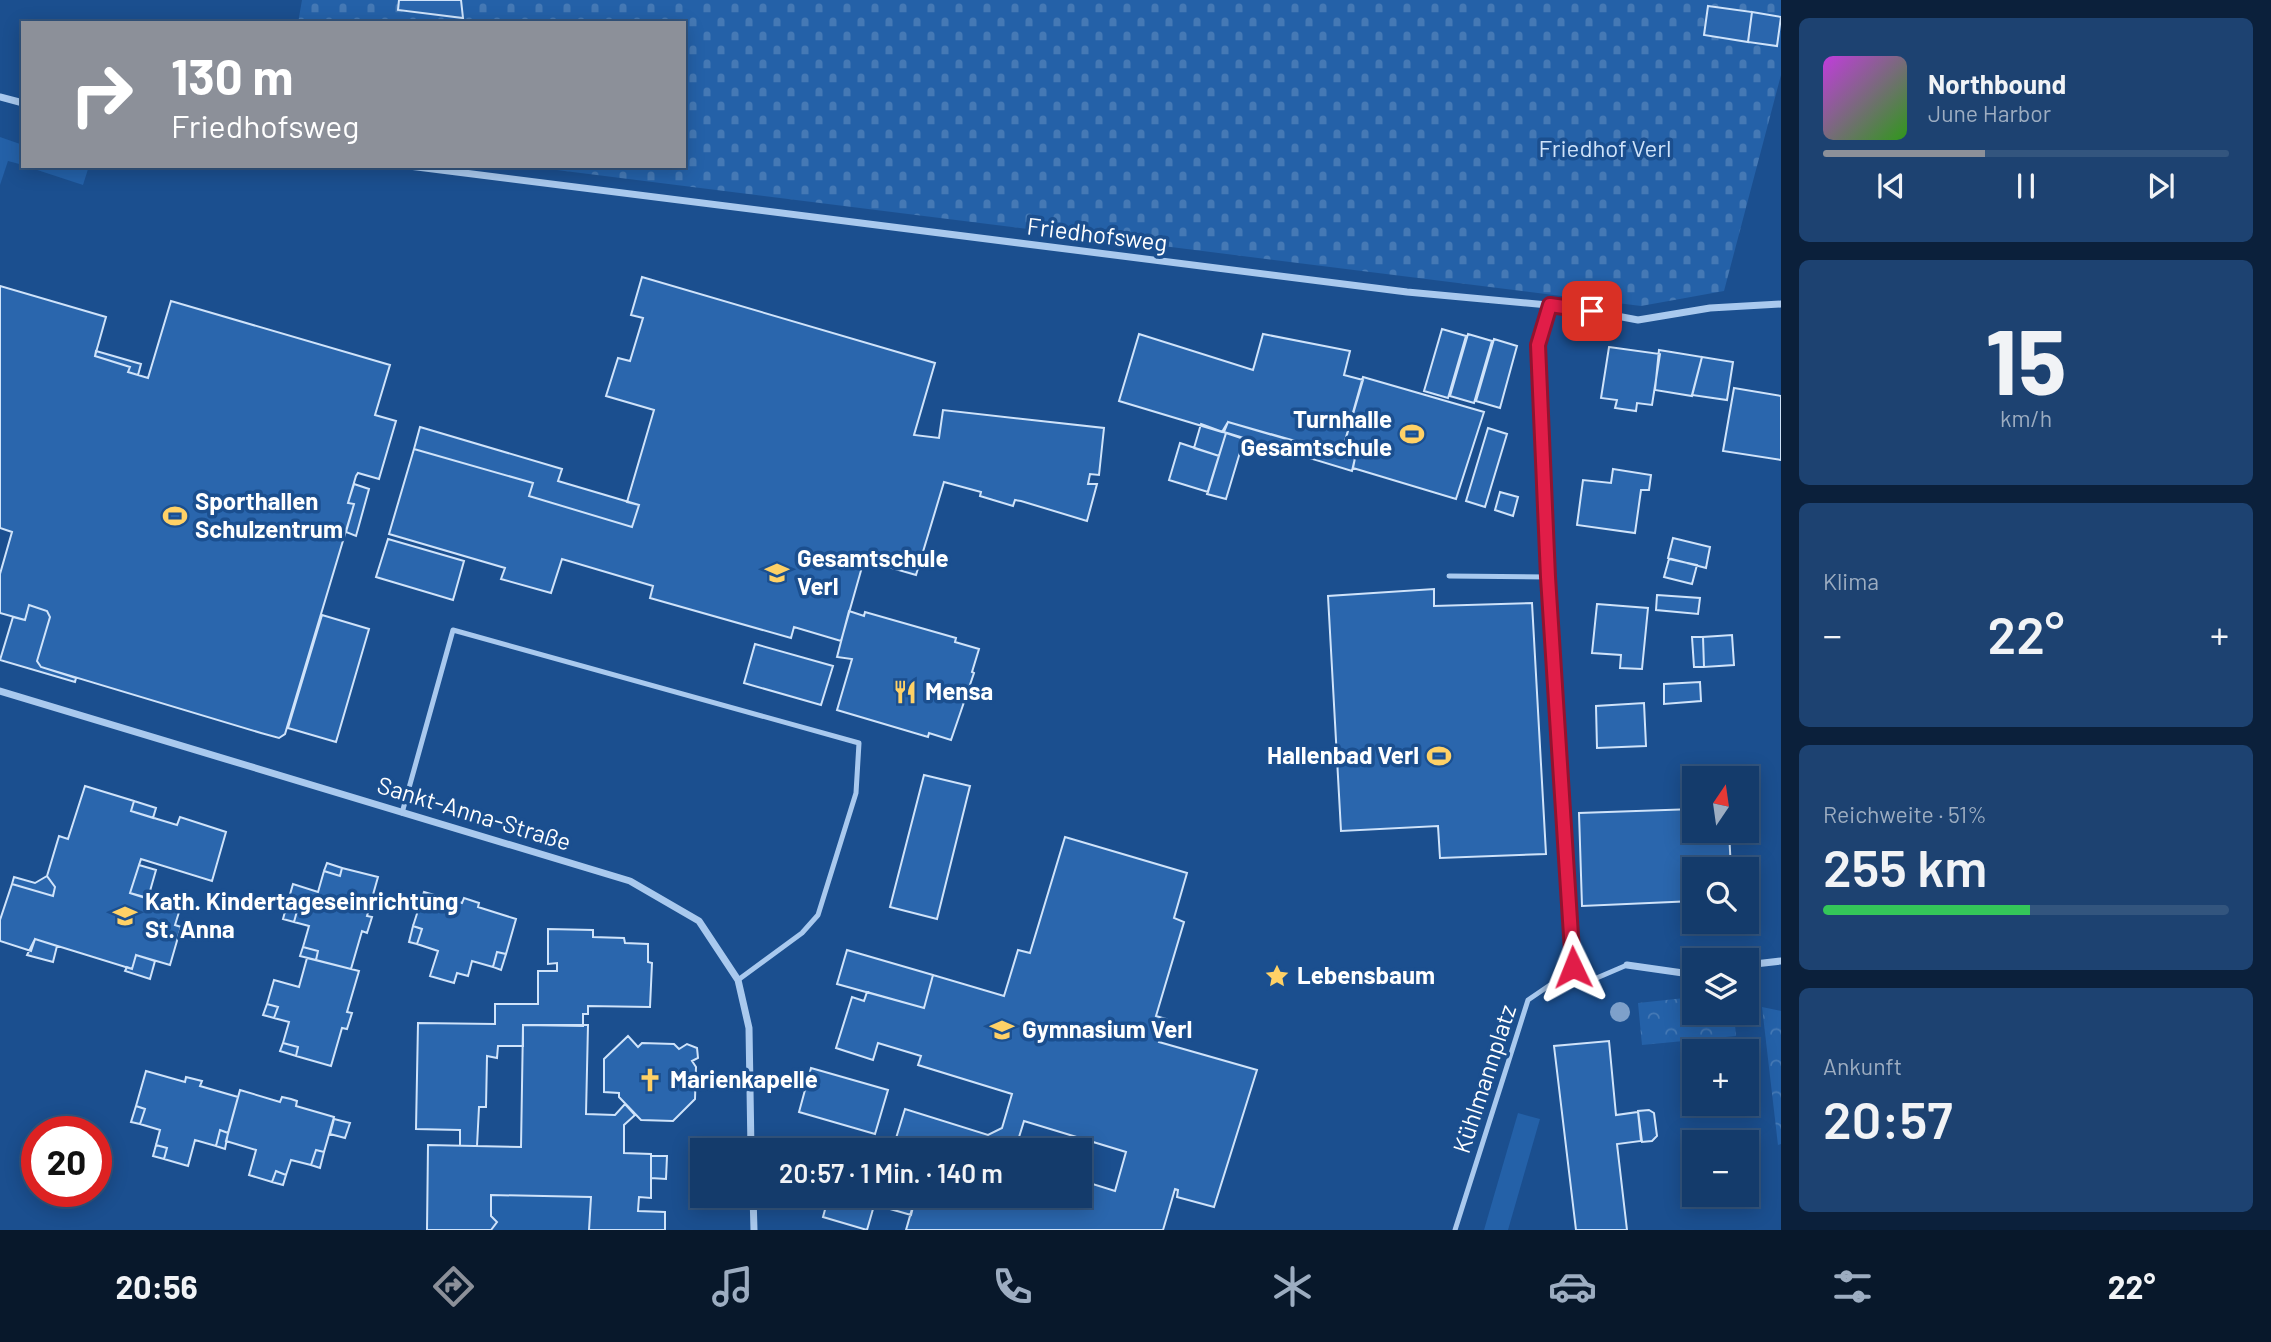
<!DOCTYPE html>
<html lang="de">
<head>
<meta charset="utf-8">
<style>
  :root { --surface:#143b6b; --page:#1d4271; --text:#f1f3f6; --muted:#9dadc1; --line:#33557e; --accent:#8c9099 }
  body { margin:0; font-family:Barlow,sans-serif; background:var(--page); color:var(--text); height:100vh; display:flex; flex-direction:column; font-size:26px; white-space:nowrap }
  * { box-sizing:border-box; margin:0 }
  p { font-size:23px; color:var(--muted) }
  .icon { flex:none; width:38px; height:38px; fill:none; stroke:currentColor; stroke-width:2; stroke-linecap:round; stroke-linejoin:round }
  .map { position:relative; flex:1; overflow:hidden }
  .side { display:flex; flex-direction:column; gap:18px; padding:18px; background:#0b203b; width:490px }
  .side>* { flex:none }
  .banner { position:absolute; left:21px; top:21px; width:665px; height:147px; border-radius:0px; box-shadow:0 4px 18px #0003,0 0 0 2px var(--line); background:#8c9099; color:#fff; overflow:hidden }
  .needle { width:46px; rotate:13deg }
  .tools { position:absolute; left:1682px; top:766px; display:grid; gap:14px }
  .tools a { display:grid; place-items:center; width:77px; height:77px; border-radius:0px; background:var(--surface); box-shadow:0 4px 18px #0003,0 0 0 2px var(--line); font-size:35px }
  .speed { position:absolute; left:21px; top:1116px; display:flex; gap:14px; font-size:35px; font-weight:700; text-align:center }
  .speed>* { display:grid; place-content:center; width:91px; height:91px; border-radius:50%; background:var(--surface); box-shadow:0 4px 18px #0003,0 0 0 2px var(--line); line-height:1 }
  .speed .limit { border:10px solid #d22; background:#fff; color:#111 }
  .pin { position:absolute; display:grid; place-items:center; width:60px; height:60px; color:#fff; margin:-30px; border-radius:14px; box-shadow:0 4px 10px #0006 }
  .me { position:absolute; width:77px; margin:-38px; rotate:358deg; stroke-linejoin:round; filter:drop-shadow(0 0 5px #0008) }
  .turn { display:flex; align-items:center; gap:24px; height:147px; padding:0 35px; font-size:32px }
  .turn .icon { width:91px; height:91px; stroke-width:2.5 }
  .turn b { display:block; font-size:49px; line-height:60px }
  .big { font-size:52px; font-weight:600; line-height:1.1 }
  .side .card { flex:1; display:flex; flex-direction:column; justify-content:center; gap:10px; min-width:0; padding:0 24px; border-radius:10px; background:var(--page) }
  .side .dial { align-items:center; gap:0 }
  .dial b { font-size:91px; line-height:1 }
  .song { display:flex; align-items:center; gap:21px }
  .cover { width:84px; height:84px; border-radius:10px; background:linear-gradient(135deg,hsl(290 70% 55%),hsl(110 70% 35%)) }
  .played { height:7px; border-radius:4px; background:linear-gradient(90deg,var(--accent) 40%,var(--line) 40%) }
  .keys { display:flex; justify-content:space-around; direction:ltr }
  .heat { display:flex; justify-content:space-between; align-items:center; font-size:38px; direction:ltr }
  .charge { height:10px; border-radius:5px; background:linear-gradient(90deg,#34c759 51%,var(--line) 0) }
  .trip { position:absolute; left:690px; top:1138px; width:402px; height:70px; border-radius:0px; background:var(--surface); box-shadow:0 4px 18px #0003,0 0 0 2px var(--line); font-weight:600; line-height:70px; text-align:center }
  .menu { display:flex; height:112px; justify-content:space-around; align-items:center; background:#08182b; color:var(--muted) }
  .menu .icon { width:49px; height:49px }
  .menu .selected { color:var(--accent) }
  .menu b { font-size:32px; color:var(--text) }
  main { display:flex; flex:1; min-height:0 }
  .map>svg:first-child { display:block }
  .green { fill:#2461a8 }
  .forest { fill:url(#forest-crowns) }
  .cemetery { fill:url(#cemetery-stones) }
  .building { fill:#2a66ad; stroke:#cfe3fa; stroke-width:2 }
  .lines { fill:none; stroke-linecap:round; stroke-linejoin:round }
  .service { stroke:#a9c9ee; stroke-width:5 }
  .minor { stroke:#a9c9ee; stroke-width:7 }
  .tree { fill:#7ea0ca }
  .route-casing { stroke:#92132f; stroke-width:18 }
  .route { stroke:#e11d48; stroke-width:12 }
  .labels { text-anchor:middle; stroke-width:7; stroke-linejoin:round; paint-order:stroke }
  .park-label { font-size:24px; fill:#cfe3fa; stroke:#1b4f8f }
  .street-label { font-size:24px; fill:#fff; stroke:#1b4f8f }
  .poi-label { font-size:24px; font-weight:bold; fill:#fff; stroke:#1b4f8f; text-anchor:start }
</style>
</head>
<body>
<main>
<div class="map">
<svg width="1781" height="1230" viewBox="0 0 1781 1230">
  <defs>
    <pattern id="forest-crowns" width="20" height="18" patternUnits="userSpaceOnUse" patternTransform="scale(1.75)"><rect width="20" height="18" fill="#2461a8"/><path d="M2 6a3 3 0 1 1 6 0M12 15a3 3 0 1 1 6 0" fill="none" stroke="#4579b5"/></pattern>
    <pattern id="cemetery-stones" width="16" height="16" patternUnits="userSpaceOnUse" patternTransform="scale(1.75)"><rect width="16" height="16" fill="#2461a8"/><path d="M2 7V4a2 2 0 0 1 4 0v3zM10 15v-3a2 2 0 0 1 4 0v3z" fill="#4579b5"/></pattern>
  </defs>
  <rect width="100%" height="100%" fill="#1b4f8f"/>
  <path class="green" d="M 0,137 L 23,145 L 23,165 L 8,161 L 0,185 Z
    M 25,166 L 89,166 L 83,185 Z
    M 1518,1113 L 1540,1119 L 1508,1230 L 1484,1230 Z
    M 491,1195 L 591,1197 L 589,1230 L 491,1230 L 496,1222 L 491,1216 Z"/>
  <path class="forest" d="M 1694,997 L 1694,1013 L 1734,1013 L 1736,1036 L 1642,1045 L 1638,1003 Z
    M 1762,1007 L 1781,1011 L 1781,1144 L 1778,1145 Z"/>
  <path class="cemetery" d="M 302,0 L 1781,0 L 1781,75 L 1724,291 L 1641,306 L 525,166 L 684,166 L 684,23 L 298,23 Z"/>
  <path class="building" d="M 399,0 L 461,0 L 463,18 L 398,10 Z
    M 1708,6 L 1752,12 L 1748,42 L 1704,35 Z
    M 1752,12 L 1781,17 L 1777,46 L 1748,42 Z
    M 642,277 L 935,363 L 914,435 L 939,438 L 943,410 L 1104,428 L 1099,475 L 1090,474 L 1088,484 L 1097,484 L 1087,521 L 1021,501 L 1015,500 L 1013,506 L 980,496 L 981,492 L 944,482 L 916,575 L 864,560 L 841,641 L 794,627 L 791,638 L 650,598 L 653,586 L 562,559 L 551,593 L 501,579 L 505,568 L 389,534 L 414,449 L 533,483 L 529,496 L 632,527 L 639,505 L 627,502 L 654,410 L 606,396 L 618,358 L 630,361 L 643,318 L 631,315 Z
    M 0,286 L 106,317 L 95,356 L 130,367 L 128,372 L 148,378 L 171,301 L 390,365 L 375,415 L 396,421 L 379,479 L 358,473 L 356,476 L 348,503 L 354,504 L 285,734 L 279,738 L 261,733 L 41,667 L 37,661 L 50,617 L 47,611 L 29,605 L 25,620 L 0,613 L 0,574 L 12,532 L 0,528 Z
    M 1442,329 L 1466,336 L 1448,398 L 1424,391 Z
    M 1139,334 L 1253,370 L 1263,334 L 1350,351 L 1344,375 L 1363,380 L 1341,455 L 1228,422 L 1222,432 L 1119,401 Z
    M 1468,334 L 1492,341 L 1474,403 L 1450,396 Z
    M 1494,339 L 1517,346 L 1500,408 L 1476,401 Z
    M 1609,347 L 1660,354 L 1652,405 L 1637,403 L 1636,411 L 1615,408 L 1617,400 L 1601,398 Z
    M 1659,350 L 1702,357 L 1692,396 L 1655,390 Z
    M 96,351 L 141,364 L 138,375 L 128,372 L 130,367 L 95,356 Z
    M 1702,357 L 1733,362 L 1727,400 L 1692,395 Z
    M 1363,377 L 1484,412 L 1456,499 L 1353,468 L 1355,458 L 1341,455 Z
    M 1734,388 L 1781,396 L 1781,460 L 1723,451 Z
    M 1228,422 L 1355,458 L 1352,471 L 1224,432 Z
    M 1201,424 L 1226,433 L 1219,456 L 1194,448 Z
    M 420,427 L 562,469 L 558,481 L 639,505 L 632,527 L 529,496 L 533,483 L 414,449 Z
    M 1488,428 L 1507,434 L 1485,507 L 1466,501 Z
    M 1226,433 L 1244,439 L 1226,499 L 1207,494 Z
    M 1180,443 L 1219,456 L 1208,492 L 1169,480 Z
    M 1613,469 L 1651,475 L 1649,490 L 1641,490 L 1635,533 L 1577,525 L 1583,480 L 1611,483 Z
    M 354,484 L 369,489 L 356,536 L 346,532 L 354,504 L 348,503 Z
    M 1500,492 L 1518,497 L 1513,516 L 1495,510 Z
    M 1673,538 L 1710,547 L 1706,568 L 1668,558 Z
    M 388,539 L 464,561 L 453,600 L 376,577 Z
    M 1669,559 L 1697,565 L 1692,584 L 1664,577 Z
    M 1434,589 L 1434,606 L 1532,603 L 1546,854 L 1440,858 L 1438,826 L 1341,831 L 1328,596 Z
    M 1657,595 L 1700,598 L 1698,614 L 1656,610 Z
    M 1597,604 L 1648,608 L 1642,669 L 1620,668 L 1621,655 L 1592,653 Z
    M 29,605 L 47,611 L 50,617 L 37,661 L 41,667 L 76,678 L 75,682 L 0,660 L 13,617 L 25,620 Z
    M 849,611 L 864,616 L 865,612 L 956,638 L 955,642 L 979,649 L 972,672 L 974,673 L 951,740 L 929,733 L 928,737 L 837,710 L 852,659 L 837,657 Z
    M 322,615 L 369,629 L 336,742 L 288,728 Z
    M 1732,635 L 1734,665 L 1704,667 L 1703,637 Z
    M 1692,637 L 1703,637 L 1704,667 L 1694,667 Z
    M 755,644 L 833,666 L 821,705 L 744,683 Z
    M 1700,682 L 1701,701 L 1664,704 L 1664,684 Z
    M 1644,703 L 1646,746 L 1597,748 L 1596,706 Z
    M 924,775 L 970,786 L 937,919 L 890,907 Z
    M 85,786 L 134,801 L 131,811 L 177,825 L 180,817 L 226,832 L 212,881 L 141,859 L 130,893 L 180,909 L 175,925 L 181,927 L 170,965 L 136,955 L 132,969 L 35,939 L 31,951 L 0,941 L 0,920 L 12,884 L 53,896 L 55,887 L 47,876 L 59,836 L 68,839 Z
    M 134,801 L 156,808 L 153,818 L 131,811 Z
    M 1694,809 L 1694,831 L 1729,831 L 1731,870 L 1694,870 L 1694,901 L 1582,906 L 1579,813 Z
    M 1065,837 L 1187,873 L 1174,918 L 1184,922 L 1156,1016 L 1166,1019 L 1159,1042 L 1257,1070 L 1214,1207 L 1177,1197 L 1178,1190 L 1175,1189 L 1163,1230 L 906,1230 L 916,1195 L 1080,1195 L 1080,1180 L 1115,1191 L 1126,1152 L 1024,1121 L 1015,1150 L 893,1148 L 905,1109 L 988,1135 L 1002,1128 L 1012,1094 L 918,1065 L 921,1056 L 878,1043 L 873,1060 L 836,1048 L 852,997 L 864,1001 L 867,992 L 924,1008 L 933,975 L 1004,996 L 1018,950 L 1030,953 Z
    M 327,863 L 342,868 L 340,876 L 324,871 Z
    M 139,865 L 156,870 L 148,898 L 130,893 Z
    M 342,868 L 378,877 L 367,916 L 372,917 L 367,933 L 362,931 L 351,969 L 316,960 L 318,951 L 303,947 L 309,926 L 294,922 L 297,911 L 286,908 L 293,884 L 318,892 L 324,871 L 340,876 Z
    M 47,876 L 55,887 L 53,896 L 12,884 L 14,877 L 35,883 Z
    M 424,892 L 462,903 L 464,898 L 479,903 L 478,907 L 516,919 L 506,954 L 497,952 L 493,967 L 472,961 L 468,976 L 457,973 L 454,983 L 430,976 L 438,951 L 417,944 L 422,929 L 413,926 Z
    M 286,908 L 297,911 L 294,922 L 283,919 Z
    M 413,926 L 422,929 L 417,944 L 409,942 Z
    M 548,929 L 593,930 L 593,937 L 624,938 L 625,943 L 648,944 L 648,962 L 652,963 L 650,1007 L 588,1006 L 588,1014 L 583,1014 L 583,1026 L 523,1025 L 523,1046 L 498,1046 L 497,1058 L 487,1056 L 486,1107 L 479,1107 L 477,1146 L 460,1146 L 460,1130 L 416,1129 L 418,1023 L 495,1024 L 495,1004 L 538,1004 L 538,971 L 557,971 L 557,963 L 548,964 Z
    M 35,939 L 57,946 L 53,962 L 27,955 Z
    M 303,947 L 318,951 L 316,960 L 300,956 Z
    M 847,950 L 933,975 L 924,1008 L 837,984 Z
    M 497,952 L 506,954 L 501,970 L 493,967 Z
    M 136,955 L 155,961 L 150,979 L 125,971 L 127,967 L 132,969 Z
    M 307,958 L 359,971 L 347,1012 L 352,1013 L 347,1029 L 342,1028 L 331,1066 L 296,1056 L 298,1047 L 283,1043 L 289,1022 L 274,1018 L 278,1007 L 267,1004 L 274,980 L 299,987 Z
    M 267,1004 L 278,1007 L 274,1018 L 263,1015 Z
    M 523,1025 L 588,1025 L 586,1114 L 615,1115 L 625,1104 L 635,1115 L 624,1125 L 624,1153 L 651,1154 L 651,1198 L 639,1197 L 638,1211 L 665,1212 L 665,1230 L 589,1230 L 591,1197 L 491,1195 L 491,1216 L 497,1222 L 491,1230 L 427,1230 L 428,1145 L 521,1147 Z
    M 628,1036 L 638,1047 L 642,1043 L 674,1044 L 679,1049 L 687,1044 L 697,1048 L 698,1058 L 692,1061 L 696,1067 L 695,1099 L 673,1121 L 641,1120 L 619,1097 L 619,1093 L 604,1092 L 604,1059 Z
    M 1609,1041 L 1616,1115 L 1638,1112 L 1641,1141 L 1617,1144 L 1627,1230 L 1576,1230 L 1554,1046 Z
    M 283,1043 L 298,1047 L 296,1056 L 280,1051 Z
    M 811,1068 L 888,1090 L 875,1134 L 799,1112 Z
    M 146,1071 L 185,1082 L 186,1077 L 202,1081 L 200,1086 L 238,1097 L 228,1133 L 220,1130 L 216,1146 L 195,1140 L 188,1166 L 164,1159 L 167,1148 L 156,1145 L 160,1130 L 140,1124 L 145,1109 L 136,1106 Z
    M 240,1090 L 280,1102 L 282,1097 L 291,1099 L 297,1101 L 296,1106 L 334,1117 L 324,1152 L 316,1150 L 311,1165 L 291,1160 L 286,1175 L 276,1171 L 272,1182 L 249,1175 L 256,1150 L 226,1141 Z
    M 136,1106 L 145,1109 L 140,1124 L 131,1122 Z
    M 1649,1110 L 1654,1113 L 1657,1136 L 1652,1141 L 1642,1142 L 1638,1111 Z
    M 334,1119 L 350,1123 L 345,1138 L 330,1134 Z
    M 220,1130 L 228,1133 L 225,1149 L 216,1146 Z
    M 156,1145 L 167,1148 L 164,1159 L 153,1156 Z
    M 316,1150 L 324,1152 L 320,1168 L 311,1165 Z
    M 651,1156 L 667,1156 L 666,1179 L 651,1178 Z
    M 276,1171 L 286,1175 L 283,1185 L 272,1182 Z
    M 829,1195 L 877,1195 L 867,1230 L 823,1217 Z
    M 879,1195 L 916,1195 L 911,1215 L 876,1205 Z"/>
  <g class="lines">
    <path class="service" d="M 1550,305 L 1538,345 L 1548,577 L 1573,982
      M 1449,576 L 1548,577
      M 402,813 L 453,630 L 859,743 L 856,793 L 818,915 L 802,933 L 738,980
      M 1455,1230 L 1528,1000 L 1550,985 L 1592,980 L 1627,965"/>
    <path class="minor" d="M 0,97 L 23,103
      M 409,166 L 1407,292 L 1569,307 L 1638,320 L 1710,308 L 1781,304
      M 0,691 L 630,881 L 699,921 L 738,980 L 749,1028 L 751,1150
      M 1627,965 L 1683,973 L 1694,972
      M 1746,965 L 1781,961
      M 753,1195 L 754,1230"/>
  </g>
  <circle class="tree" cx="1620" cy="1012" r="10"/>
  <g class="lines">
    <g class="route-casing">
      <path id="route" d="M 1573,967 L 1548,577 L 1538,345 L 1550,305 L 1592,311"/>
    </g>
    <use href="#route" class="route"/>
  </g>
  <defs>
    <g id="stadium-bare" transform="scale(1.89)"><path d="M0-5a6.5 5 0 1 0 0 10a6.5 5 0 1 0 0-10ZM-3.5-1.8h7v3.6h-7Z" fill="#ffd166" stroke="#1b4f8f" stroke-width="2.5" paint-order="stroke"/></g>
    <g id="school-bare" transform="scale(1.89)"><path d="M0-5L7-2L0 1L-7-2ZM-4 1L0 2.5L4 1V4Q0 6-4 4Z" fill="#ffd166" stroke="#1b4f8f" stroke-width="2.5" paint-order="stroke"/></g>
    <g id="restaurant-bare" transform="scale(1.89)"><path d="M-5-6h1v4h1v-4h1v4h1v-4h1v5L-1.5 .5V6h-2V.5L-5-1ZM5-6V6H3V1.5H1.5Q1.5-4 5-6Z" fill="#ffd166" stroke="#1b4f8f" stroke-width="2.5" paint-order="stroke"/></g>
    <g id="sight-bare" transform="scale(1.89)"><path d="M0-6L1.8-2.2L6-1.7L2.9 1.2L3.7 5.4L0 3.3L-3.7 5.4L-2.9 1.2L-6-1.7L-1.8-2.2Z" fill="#ffd166" stroke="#1b4f8f" stroke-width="2.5" paint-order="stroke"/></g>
    <g id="church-bare" transform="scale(1.89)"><path d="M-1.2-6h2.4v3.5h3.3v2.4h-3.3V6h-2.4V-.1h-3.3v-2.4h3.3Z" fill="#ffd166" stroke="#1b4f8f" stroke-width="2.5" paint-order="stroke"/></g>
  </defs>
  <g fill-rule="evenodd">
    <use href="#stadium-bare" x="1412" y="434"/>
    <use href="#stadium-bare" x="175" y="516"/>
    <use href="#school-bare" x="777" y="573"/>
    <use href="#restaurant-bare" x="905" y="692"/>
    <use href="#stadium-bare" x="1439" y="756"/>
    <use href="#school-bare" x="125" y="916"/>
    <use href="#sight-bare" x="1277" y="976"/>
    <use href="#school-bare" x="1002" y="1030"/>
    <use href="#church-bare" x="650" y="1080"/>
  </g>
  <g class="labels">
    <g class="park-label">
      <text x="1605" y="157">Friedhof Verl</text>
    </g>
    <g class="street-label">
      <text transform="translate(1097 235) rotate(7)" y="8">Friedhofsweg</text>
      <text transform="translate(474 814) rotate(17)" y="8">Sankt-Anna-Straße</text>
      <text transform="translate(1485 1079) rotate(-72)" y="8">Kühlmannplatz</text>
    </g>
    <g class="poi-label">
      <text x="1392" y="428" text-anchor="end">Turnhalle<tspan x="1392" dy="28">Gesamtschule</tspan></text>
      <text x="195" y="510">Sporthallen<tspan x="195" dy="28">Schulzentrum</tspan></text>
      <text x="797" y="567">Gesamtschule<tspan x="797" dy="28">Verl</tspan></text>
      <text x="925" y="700">Mensa</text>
      <text x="1419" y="764" text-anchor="end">Hallenbad Verl</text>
      <text x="145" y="910">Kath. Kindertageseinrichtung<tspan x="145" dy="28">St. Anna</tspan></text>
      <text x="1297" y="984">Lebensbaum</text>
      <text x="1022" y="1038">Gymnasium Verl</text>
      <text x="670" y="1088">Marienkapelle</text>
    </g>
  </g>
</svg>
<div class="tools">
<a><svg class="needle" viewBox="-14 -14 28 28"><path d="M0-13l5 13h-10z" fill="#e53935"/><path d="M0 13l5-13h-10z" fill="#9dadc1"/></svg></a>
<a><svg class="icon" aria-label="search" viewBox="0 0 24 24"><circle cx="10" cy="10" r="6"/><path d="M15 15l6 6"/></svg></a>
<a><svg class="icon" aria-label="layers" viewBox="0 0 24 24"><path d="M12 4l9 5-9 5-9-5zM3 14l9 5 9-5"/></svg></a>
<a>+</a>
<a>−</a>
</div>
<div class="speed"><div class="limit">20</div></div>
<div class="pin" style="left:1592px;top:311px;background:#d93025"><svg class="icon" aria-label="arrive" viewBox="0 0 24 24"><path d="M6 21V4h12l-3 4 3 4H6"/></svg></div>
<svg class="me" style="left:1573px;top:967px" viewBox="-20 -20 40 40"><path d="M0-17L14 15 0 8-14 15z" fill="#e11d48" stroke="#fff" stroke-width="4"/></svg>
<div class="trip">20:57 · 1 Min. · 140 m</div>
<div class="banner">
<div class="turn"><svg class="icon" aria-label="right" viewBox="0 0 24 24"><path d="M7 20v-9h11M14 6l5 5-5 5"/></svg><div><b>130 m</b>Friedhofsweg</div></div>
</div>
</div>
<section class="side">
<div class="card">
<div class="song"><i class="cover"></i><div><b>Northbound</b><p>June Harbor</p></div></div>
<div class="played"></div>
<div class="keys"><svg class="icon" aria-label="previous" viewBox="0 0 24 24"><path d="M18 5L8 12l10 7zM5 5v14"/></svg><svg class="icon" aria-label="pause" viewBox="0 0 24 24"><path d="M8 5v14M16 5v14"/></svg><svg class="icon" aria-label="next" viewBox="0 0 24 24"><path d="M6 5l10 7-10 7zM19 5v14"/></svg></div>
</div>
<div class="card dial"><b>15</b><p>km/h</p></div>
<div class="card"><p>Klima</p>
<div class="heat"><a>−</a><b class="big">22°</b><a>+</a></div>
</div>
<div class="card"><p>Reichweite · 51%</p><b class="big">255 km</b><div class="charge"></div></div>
<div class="card"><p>Ankunft</p><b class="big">20:57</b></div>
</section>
</main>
<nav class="menu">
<b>20:56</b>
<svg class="icon selected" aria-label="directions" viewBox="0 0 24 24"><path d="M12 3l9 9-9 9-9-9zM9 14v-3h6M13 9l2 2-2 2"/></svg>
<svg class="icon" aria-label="music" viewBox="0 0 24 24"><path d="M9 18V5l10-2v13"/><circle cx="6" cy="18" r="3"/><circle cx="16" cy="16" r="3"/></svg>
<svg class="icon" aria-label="phone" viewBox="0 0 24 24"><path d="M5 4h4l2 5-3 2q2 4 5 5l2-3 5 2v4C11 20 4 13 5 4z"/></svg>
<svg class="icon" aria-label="climate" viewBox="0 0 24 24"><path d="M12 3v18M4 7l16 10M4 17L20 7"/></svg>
<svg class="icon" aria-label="car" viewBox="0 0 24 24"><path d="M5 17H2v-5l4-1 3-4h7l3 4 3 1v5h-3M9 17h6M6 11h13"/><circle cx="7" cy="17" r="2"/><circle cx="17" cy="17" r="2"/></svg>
<svg class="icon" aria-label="filters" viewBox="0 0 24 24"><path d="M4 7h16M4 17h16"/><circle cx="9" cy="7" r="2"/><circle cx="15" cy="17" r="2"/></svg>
<b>22°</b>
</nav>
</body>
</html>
